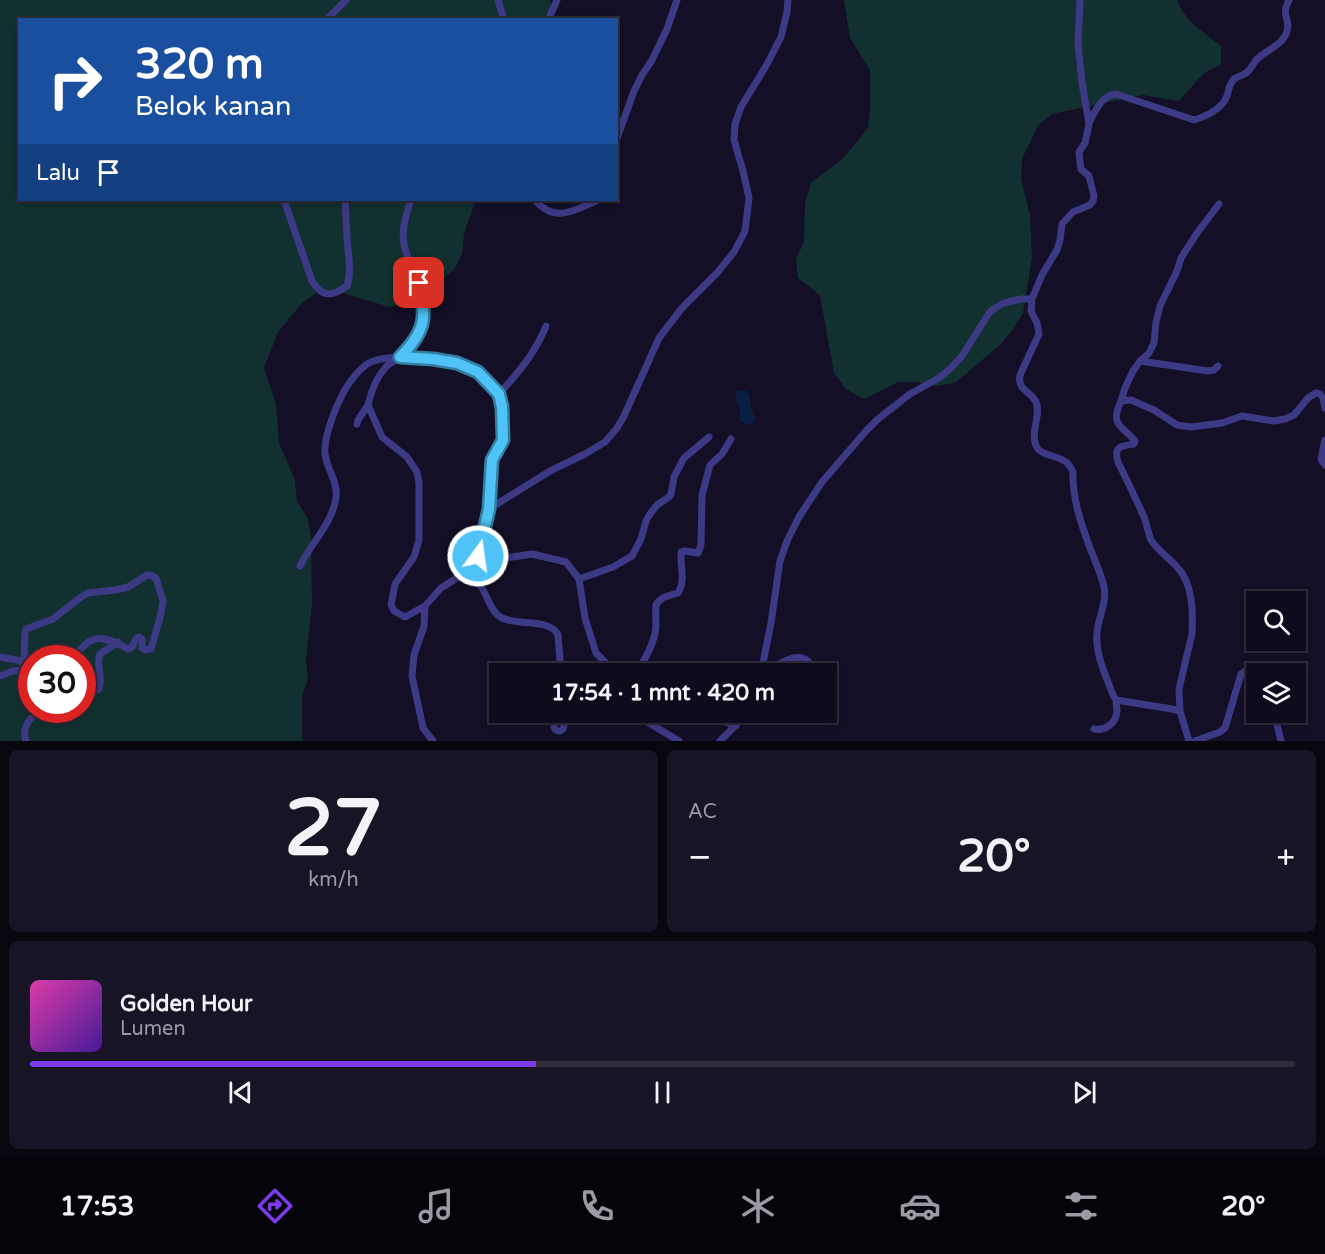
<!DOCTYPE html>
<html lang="id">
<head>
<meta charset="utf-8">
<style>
  :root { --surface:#0e0b1c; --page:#171425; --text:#f1f3f6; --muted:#9b9ba3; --line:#2e2b3b; --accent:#7c3aed }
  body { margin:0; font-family:"Varela Round",sans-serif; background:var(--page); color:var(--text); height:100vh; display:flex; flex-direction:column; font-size:22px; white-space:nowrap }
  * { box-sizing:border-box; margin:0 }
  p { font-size:20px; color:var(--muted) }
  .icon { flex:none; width:33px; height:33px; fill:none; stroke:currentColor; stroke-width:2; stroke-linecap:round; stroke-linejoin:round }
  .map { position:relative; height:741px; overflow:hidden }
  .drawer { display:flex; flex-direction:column; gap:9px; padding:9px; background:#08060f; flex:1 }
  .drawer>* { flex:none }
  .banner { position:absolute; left:18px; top:18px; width:600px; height:183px; border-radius:0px; box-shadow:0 3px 9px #0003,0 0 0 2px var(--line); background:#1a4fa0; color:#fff; overflow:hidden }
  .buttons { position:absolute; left:1246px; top:591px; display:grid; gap:12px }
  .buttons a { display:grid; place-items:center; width:60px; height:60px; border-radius:0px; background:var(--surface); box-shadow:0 3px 9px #0003,0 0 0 2px var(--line); font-size:30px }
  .speed { position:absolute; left:18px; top:645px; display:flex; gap:12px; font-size:30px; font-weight:700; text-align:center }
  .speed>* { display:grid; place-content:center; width:78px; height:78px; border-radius:50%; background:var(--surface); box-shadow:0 3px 9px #0003,0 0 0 2px var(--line); line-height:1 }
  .speed .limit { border:9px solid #d22; background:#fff; color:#111 }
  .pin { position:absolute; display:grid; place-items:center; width:51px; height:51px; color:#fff; margin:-26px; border-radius:12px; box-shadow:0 3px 9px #0006 }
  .me { position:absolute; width:66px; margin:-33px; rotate:14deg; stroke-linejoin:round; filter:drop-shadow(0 0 4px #0008) }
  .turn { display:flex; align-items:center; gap:21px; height:126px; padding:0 18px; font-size:27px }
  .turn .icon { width:78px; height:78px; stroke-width:2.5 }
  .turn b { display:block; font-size:42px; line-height:51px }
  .then { display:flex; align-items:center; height:57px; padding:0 18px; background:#0003; gap:12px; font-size:22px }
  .big { font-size:45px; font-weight:700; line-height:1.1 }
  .drawer .card { flex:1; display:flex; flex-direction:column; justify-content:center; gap:9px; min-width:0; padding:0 21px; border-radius:9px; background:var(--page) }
  .drawer .dial { align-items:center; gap:0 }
  .dial b { font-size:78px; line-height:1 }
  .song { display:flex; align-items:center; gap:18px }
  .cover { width:72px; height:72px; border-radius:9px; background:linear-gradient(135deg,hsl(320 70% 55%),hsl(260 70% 35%)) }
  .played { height:6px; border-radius:3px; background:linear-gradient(90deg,var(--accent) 40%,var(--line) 40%) }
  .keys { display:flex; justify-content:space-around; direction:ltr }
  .heat { display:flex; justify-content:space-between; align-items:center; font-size:33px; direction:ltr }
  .drawer .tiles { flex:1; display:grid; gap:9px; grid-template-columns:1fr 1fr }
  .card:last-child { grid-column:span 2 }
  .trip { position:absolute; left:489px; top:663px; width:348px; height:60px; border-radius:0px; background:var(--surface); box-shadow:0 3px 9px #0003,0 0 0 2px var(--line); font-weight:700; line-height:60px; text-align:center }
  .tabs { display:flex; height:96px; justify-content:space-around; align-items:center; background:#06040b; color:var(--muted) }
  .tabs .icon { width:42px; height:42px }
  .tabs .current { color:var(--accent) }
  .tabs b { font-size:27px; color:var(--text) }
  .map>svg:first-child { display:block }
  .green { fill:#12302f; fill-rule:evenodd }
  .water { fill:#0a1f44 }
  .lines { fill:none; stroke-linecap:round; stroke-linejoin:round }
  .minor { stroke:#3d3a85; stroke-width:7 }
  .route-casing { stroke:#337fa1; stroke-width:15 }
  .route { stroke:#4fc3f7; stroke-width:10 }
</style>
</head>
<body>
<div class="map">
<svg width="1325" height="741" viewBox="0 0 1325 741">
  <rect width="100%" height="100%" fill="#130f26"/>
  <path class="green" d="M 0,0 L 550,0 L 551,7 L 548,20 L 20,20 L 20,200 L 476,200 L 464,233 L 462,253 L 454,270 L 409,304 L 389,307 L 337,291 L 318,292 L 302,303 L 278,332 L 264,368 L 276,404 L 279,443 L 295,480 L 297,501 L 308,519 L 311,539 L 312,604 L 306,661 L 308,679 L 302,696 L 302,737 L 303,741 L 0,741 ZM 32,658 L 82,658 L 82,710 L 32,710 Z
    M 844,0 L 1177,0 C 1183,20 1205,33 1221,46 L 1221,64 L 1204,73 L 1179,101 L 1143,95 L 1052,114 L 1038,125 L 1022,159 L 1021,179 L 1030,215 L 1032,258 L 1023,313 L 1013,329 L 1001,344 L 955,383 L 936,386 L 917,382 L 898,382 L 864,399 L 846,389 L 834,373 L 820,295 L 798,278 L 796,259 L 804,242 L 805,203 L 811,183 L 842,159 L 855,144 L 868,128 L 870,110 L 870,70 L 850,38 Z"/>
  <path class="water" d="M 740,390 L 747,391 C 751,400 750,409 755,418 L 752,425 L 745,424 L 740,421 L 740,411 L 735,397 L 737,391 Z"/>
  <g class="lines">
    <path class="minor" d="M 498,0 L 504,20
      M 1080,0 L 1078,43 L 1082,83 L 1089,124 L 1085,143 L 1079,152 L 1080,162 L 1081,169 L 1089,176 L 1094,196 L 1093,201 L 1090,205 L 1073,212 L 1062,224 L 1060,240 L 1057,250 L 1042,275 L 1032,299 L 1031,311 L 1037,323 L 1039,334 L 1020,375 C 1017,391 1031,391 1036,402 C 1042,415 1028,435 1038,449 C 1045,457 1060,455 1068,464 C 1069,465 1072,470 1073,472 C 1072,497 1081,524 1090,548 C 1095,561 1101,573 1104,587 C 1107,604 1098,617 1097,633 C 1095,654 1106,676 1113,695 L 1116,700 L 1172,709 L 1180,711 L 1189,741
      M 326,20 L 346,0
      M 548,20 L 557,0
      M 1089,123 C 1096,110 1101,96 1116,94 L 1194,120 C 1207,116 1222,109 1227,96 C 1229,90 1229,84 1234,79 C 1238,76 1242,76 1246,73 C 1252,69 1253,63 1257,59 C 1267,50 1284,44 1287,31 C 1291,18 1280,17 1289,0
      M 616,141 L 634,91 L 642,75 L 652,60 L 667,29 L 677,0
      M 284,200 L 312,281 C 323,298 331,297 347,286 C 352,271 348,254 347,238 C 346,225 346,212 345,200
      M 535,200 C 555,224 575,210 598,200
      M 1140,361 L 1208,371 L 1214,370 L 1218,366
      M 499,394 C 518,373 536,352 546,326
      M 1121,401 L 1125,388 L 1133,371 L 1140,361 L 1149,353 L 1154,343 L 1156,322 L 1160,306 L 1177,271 L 1181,258 L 1197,233 L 1219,204
      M 368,405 C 371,392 376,378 385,368 C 389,363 395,361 400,357 C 412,347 421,334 424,319 C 428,293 412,272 405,249 C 400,232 406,215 411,200
      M 357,424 L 358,420 L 368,405 L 382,437 L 407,457 L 417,472 L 419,483 L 419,540 L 414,557 L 395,584 L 391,605 L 394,611 L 405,617 L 425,606 L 441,588 L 463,574 L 499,559 L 532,554 L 566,562 L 579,579 L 585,618 L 596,653 L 617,674
      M 1325,440 L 1321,459 L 1322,461 L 1325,465
      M 489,509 L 550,471 L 585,454 L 605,442 L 617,428 L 624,416 L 659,338 L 682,308 L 717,273 L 734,252 L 745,231 L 749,198 L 743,171 L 734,140 L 735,124 L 741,107 L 766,66 L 781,37 L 787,12 L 788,0
      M 300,566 C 311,543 332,524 336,498 C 338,481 327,470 325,454 C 323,436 339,397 350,382 C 355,375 362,367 369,363 C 387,353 441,357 459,364 C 473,370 490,379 499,393 C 503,400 504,430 503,438 C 501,447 493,454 492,463 C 489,478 491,493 489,508 C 488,519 485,529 482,540 C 481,545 480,552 477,557 C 474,563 467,569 463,574 C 468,577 475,580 479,584 C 488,594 489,611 502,618 C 519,626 550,618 558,635 L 561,674
      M 579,579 L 613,567 L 632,556 L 641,539 L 646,521 L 650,514 L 657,505 L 669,497 L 671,494 L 674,477 L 684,458 L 709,437
      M 425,606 L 424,626 L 414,655 L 412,676 L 423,728 L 433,741
      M 0,657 L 17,660 L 24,663
      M 26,670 L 24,663 L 25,632 L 26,629 L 53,619 L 81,597 L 88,593 L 116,590 L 128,587 L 147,575 L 150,575 L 156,578 L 163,601 L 160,618 L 151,649 L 146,650 L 142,648 L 142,639 L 139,637 L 136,639 L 132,647 L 128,649 C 103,635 91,632 74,658
      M 635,674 C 644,662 651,649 655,634 C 657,625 655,615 656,605 C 661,596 669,596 678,593 C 686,580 680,567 681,552 L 685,551 L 698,553 L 701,545 L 702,495 L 710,465 L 722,454 L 731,439
      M 798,674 L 809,664 L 809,662 C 796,650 780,665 767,670 L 763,667 L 763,663 L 771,623 L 780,561 L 787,541 L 799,517 L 822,482 L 866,431 L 878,419 L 910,394 L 939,378 L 951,368 L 962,356 L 989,313 L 995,308 L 1004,303 L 1021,299 L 1032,299
      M 0,676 L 13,671 L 26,670 L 32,676
      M 82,683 C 88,687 93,692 99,689 C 104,677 95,666 100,654 L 118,642
      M 1180,711 L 1179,689 L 1192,634 C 1193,612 1193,583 1177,567 C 1169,558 1157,550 1151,540 C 1148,533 1147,525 1144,517 C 1136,499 1127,480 1118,462 C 1113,446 1121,446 1134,444 L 1135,441 C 1123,426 1109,426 1121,401 L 1131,400 L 1154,410 L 1177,425 L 1191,427 L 1222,423 L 1242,416 L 1274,421 L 1285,419 L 1294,415 L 1308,398 L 1316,393 L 1320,394 L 1323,398 L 1325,408
      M 643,712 L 649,723 L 679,741
      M 669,712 L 676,716 L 680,715 L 710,716 L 736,726
      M 1274,712 L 1281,741
      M554 726a5 5 0 1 1 10 0a5 5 0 1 1-10 0Z
      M 1094,729 C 1105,731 1116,724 1117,711 C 1117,710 1116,702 1116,700
      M 26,741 C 21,727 30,718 41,710
      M 720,741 L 749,712
      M 1195,741 L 1220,732 L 1225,728 L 1241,674 L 1248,669 L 1254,669 L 1258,674"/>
  </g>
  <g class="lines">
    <g class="route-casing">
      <path id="route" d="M 419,283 C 427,317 426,331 400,357 L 433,359 L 457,363 L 478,372 L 499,394 L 502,407 L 503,440 L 492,460 L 489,509 L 478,556"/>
    </g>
    <use href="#route" class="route"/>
  </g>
</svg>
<div class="buttons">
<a><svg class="icon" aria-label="search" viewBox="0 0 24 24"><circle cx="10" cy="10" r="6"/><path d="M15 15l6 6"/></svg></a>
<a><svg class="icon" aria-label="layers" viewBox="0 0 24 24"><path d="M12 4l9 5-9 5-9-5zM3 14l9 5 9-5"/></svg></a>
</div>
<div class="speed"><div class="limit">30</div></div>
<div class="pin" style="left:419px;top:283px;background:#d93025"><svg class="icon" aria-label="arrive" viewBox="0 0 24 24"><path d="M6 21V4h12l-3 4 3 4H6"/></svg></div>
<svg class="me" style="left:478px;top:556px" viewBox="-20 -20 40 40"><circle r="17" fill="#4fc3f7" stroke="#fff" stroke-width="3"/><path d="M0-11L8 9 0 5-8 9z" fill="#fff"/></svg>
<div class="trip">17:54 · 1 mnt · 420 m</div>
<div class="banner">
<div class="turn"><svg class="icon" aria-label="right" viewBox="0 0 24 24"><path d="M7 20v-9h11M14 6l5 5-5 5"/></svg><div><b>320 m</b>Belok kanan</div></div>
<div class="then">Lalu<svg class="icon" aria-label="arrive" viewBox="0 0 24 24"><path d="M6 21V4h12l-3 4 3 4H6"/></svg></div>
</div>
</div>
<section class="drawer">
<div class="tiles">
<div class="card dial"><b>27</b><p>km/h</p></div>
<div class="card"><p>AC</p>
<div class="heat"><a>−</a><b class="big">20°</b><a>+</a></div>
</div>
<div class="card">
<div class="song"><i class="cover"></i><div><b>Golden Hour</b><p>Lumen</p></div></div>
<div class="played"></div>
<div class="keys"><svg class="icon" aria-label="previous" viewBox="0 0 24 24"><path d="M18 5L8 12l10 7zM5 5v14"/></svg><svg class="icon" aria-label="pause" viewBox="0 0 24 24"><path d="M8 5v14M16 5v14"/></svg><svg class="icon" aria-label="next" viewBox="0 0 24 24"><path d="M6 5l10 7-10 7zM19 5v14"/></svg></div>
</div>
</div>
</section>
<nav class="tabs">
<b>17:53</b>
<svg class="icon current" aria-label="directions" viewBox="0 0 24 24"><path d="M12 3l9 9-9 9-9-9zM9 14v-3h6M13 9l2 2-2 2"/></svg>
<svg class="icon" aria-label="music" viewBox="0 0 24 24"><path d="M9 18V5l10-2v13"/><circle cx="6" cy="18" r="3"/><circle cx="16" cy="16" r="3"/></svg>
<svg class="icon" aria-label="phone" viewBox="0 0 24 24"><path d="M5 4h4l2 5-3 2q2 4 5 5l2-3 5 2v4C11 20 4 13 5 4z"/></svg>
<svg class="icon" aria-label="climate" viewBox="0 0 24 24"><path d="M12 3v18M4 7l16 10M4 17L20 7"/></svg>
<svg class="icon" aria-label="car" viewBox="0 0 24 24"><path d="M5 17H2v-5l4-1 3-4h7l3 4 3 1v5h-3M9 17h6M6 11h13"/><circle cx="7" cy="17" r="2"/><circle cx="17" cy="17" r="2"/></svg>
<svg class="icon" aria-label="filters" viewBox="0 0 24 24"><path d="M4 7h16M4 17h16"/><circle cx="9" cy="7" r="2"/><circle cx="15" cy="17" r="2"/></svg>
<b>20°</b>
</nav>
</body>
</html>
